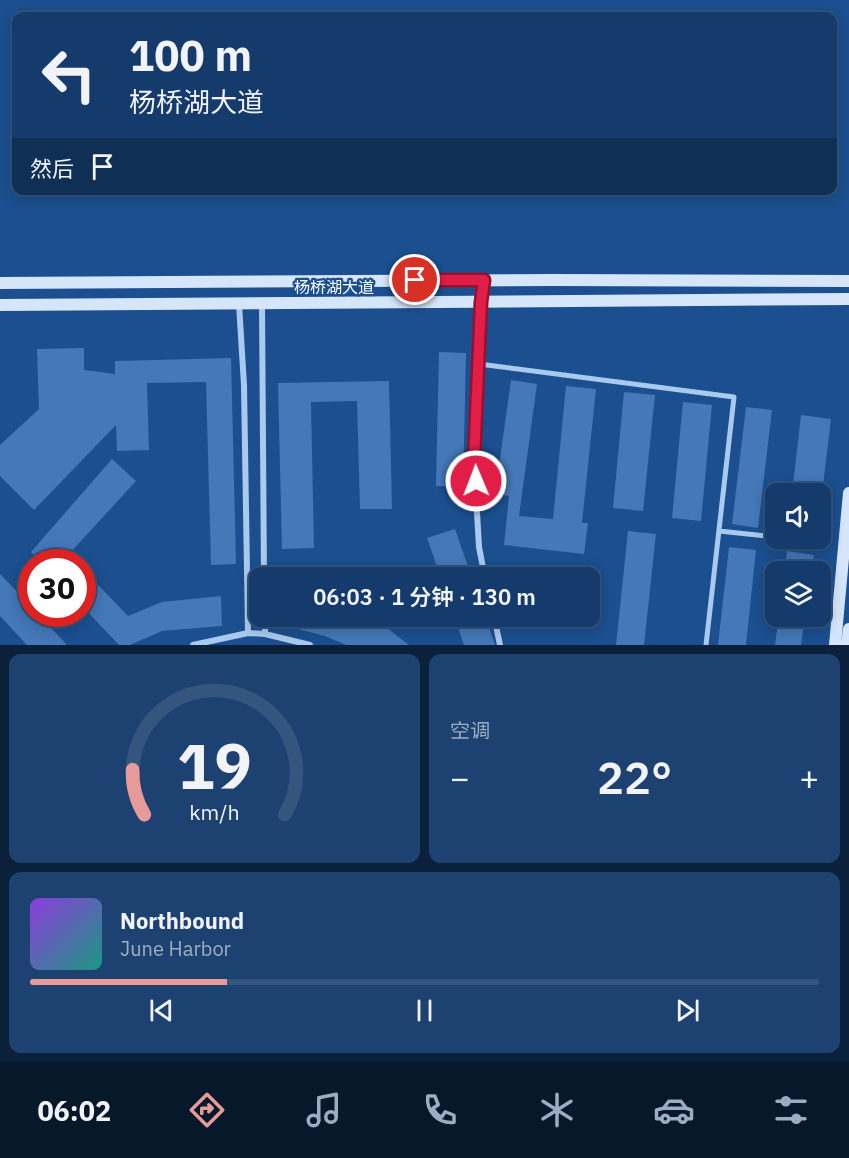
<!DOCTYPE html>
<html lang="zh">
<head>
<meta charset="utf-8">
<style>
  :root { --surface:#143b6b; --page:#1d4271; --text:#f1f3f6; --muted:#9dadc1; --line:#33557e; --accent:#e69b98 }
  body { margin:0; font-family:"IBM Plex Sans","Noto Sans SC",sans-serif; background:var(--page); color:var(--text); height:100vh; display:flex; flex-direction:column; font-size:22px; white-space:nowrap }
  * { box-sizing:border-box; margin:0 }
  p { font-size:20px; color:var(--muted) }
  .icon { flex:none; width:33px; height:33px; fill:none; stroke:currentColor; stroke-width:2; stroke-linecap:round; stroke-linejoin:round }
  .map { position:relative; height:645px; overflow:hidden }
  .drawer { display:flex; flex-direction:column; gap:9px; padding:9px; background:#0b203b; flex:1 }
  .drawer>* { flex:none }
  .hud { position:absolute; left:12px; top:12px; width:825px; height:183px; border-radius:12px; box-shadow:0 3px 15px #0003,0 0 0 2px var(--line); background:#143b6b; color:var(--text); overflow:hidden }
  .buttons { position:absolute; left:765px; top:483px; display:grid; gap:12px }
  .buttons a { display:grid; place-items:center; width:66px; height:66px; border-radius:12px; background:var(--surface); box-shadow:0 3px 15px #0003,0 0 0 2px var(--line); font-size:30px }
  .speed { position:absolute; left:18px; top:549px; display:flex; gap:12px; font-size:30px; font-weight:700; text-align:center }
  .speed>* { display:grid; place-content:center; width:78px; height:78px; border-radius:50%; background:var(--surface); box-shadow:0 3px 15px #0003,0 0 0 2px var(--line); line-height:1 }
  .speed .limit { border:9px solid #d22; background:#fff; color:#111 }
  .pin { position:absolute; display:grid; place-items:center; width:51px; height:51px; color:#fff; margin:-26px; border:3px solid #fff; border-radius:50%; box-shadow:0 2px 6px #0007 }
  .me { position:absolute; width:66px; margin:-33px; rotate:359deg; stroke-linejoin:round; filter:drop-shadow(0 0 4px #0008) }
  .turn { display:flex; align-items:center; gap:21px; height:126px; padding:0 18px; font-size:27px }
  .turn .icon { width:78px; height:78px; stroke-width:2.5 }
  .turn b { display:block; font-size:42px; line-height:51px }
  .then { display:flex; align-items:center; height:57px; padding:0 18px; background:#0003; gap:12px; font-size:22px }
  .big { font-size:45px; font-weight:600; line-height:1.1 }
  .drawer .card { flex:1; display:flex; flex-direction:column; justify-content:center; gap:9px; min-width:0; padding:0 21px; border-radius:12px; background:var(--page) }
  .drawer .dial { align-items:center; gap:0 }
  .dial svg { height:156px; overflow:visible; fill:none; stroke:var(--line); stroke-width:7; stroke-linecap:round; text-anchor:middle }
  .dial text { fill:var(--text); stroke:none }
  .song { display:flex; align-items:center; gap:18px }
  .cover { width:72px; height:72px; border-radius:9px; background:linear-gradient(135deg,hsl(270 70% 55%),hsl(170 70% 35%)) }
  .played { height:6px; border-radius:3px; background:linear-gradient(90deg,var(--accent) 25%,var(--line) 25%) }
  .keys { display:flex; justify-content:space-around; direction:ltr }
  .heat { display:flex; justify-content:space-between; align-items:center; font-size:33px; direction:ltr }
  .drawer .tiles { flex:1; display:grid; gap:9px; grid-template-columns:1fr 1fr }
  .card:last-child { grid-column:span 2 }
  .trip { position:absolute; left:249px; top:567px; width:351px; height:60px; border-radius:12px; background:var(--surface); box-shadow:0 3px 15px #0003,0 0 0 2px var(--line); font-weight:600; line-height:60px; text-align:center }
  .menu { display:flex; height:96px; justify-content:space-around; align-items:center; background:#08182b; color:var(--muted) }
  .menu .icon { width:42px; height:42px }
  .menu .current { color:var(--accent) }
  .menu b { font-size:27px; color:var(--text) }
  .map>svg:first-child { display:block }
  .building { fill:#4478b7 }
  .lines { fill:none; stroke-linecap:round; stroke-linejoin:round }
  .pedestrian { stroke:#a9c9ee; stroke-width:5 }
  .minor { stroke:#a9c9ee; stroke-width:6 }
  .secondary { stroke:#d6e6fa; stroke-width:12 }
  .route-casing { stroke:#92132f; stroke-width:15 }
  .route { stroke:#e11d48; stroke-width:10 }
  .labels { text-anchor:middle; stroke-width:4.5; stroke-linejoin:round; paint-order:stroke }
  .street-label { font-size:16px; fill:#fff; stroke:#1b4f8f }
</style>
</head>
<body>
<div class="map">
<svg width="849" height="645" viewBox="0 0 849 645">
  <rect width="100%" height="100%" fill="#1b4f8f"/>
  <path class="building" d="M 84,348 L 84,370 L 115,374 L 115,361 L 231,358 L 236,564 L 211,565 L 206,382 L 147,383 L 149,450 L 117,451 L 116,425 L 34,510 L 0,476 L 0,445 L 39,409 L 37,349 Z
    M 439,352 L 466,353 L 463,487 L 436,486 Z
    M 511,380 L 537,384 L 519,516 L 553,519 L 566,386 L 596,389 L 582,523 L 588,523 L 584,554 L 504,545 L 509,496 L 495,494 Z
    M 389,381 L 392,509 L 360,509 L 357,401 L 311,402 L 314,548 L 282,549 L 278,383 Z
    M 624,392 L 655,395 L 643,511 L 613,508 Z
    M 683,402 L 712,405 L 701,521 L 672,518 Z
    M 746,407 L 772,410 L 758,528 L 732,524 Z
    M 801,415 L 831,419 L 822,494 L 792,494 Z
    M 112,459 L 136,481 L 69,554 L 77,562 L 41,562 L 31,552 Z
    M 455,529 L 472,578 L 441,578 L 427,538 Z
    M 628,531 L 656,534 L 644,645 L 616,645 Z
    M 729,547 L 756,550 L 746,645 L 718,645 Z
    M 787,551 L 814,555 L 811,572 L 785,572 Z
    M 82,568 L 128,616 L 162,602 L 221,596 L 222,626 L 162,631 L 130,645 L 119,645 L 82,606 Z
    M 0,574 L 32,607 L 32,614 L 38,614 L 67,645 L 27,645 L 0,616 Z
    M 270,616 L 361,616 L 387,628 L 409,645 L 346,645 L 325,636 L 270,622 Z
    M 454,616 L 485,616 L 495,645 L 464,645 Z
    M 779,616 L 805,616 L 801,645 L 775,645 Z"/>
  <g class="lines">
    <path class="pedestrian" d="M 479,364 L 734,397 L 706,645
      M 719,531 L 776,537
      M 785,538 L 807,541"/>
    <path class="minor" d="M 484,281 L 481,302 L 474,460 L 479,547 L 485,578
      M 239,304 L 244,385 L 248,633
      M 262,304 L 264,578
      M 265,616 L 265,634
      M 494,616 L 500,645
      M 193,645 L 248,633 L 265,634 L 310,645"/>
    <path class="secondary" d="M 0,283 L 553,280 L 849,281
      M 0,305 L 849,299
      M 835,645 L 849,493
      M 847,645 L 849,629"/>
  </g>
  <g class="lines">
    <g class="route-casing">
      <path id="route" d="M 415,280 L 484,280 L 481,302 L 474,460 L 476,481"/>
    </g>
    <use href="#route" class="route"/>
  </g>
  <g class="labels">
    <g class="street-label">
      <text x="334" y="293">杨桥湖大道</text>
    </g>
  </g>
</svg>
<div class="buttons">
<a><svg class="icon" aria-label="sound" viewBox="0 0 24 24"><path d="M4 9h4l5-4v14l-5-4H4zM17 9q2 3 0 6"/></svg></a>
<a><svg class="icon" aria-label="layers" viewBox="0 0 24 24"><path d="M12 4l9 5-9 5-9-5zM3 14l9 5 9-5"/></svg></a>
</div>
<div class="speed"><div class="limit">30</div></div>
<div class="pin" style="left:415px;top:280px;background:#d93025"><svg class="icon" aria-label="arrive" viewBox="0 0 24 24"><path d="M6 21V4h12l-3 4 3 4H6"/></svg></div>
<svg class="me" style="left:476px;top:481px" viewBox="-20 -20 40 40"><circle r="17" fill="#e11d48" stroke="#fff" stroke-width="3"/><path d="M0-11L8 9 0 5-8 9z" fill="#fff"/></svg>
<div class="trip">06:03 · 1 分钟 · 130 m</div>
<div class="hud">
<div class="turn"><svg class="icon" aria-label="left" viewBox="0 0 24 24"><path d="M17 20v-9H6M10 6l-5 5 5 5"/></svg><div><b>100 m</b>杨桥湖大道</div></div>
<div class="then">然后<svg class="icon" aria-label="arrive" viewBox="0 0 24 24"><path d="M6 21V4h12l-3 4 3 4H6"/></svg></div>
</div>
</div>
<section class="drawer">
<div class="tiles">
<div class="card dial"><svg viewBox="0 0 100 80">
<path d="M14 69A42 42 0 1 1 86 69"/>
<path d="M14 69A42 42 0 0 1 8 46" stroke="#e69b98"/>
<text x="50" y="56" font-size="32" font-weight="700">19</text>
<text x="50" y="72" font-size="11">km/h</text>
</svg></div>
<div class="card"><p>空调</p>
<div class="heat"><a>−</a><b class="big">22°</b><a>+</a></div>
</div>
<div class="card">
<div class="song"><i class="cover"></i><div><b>Northbound</b><p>June Harbor</p></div></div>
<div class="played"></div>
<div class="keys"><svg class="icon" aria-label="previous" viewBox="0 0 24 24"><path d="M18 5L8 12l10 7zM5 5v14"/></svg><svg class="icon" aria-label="pause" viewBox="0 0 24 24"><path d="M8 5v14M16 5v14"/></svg><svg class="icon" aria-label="next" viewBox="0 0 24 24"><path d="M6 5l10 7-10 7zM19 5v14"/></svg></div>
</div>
</div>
</section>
<nav class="menu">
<b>06:02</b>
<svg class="icon current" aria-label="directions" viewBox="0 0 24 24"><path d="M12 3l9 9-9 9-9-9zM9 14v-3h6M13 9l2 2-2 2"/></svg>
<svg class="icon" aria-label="music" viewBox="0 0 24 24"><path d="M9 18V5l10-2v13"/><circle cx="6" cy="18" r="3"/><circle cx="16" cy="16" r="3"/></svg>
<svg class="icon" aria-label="phone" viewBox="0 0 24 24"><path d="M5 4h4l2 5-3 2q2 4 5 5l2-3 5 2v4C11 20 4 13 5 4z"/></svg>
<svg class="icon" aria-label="climate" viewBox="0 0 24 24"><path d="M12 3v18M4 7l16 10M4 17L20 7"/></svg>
<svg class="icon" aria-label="car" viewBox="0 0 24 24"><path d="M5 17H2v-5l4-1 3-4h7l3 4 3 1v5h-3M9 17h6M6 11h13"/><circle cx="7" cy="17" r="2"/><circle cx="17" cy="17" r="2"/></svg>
<svg class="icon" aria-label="filters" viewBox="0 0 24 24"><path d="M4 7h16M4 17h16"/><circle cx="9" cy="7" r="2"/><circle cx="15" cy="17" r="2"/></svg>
</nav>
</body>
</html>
